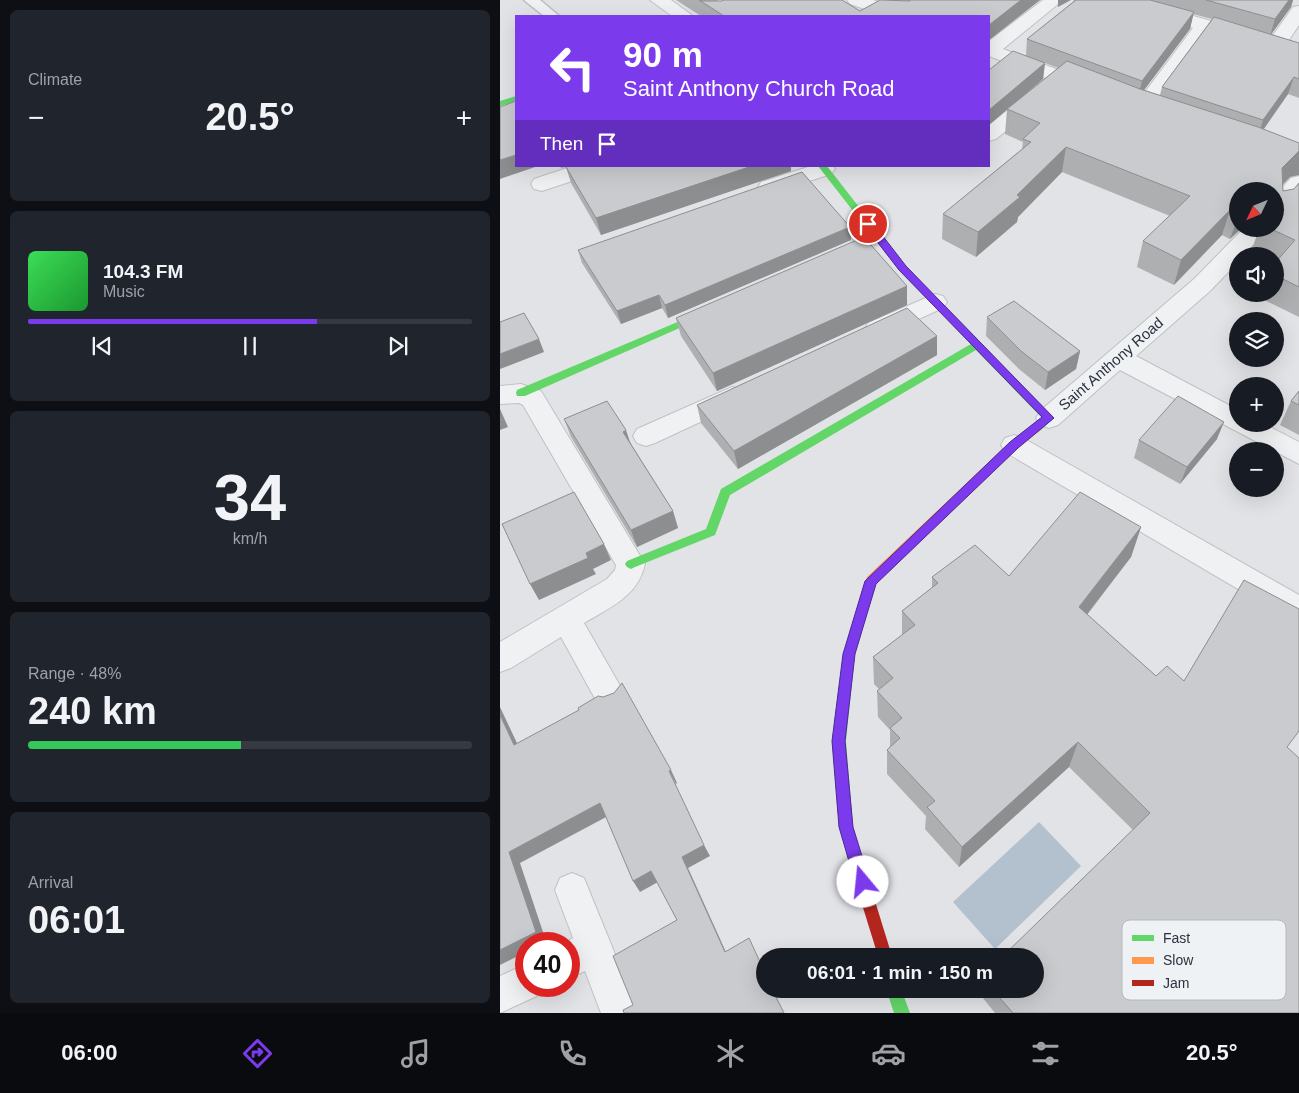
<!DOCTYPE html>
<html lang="en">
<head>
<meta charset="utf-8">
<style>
  :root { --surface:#171b24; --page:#20242c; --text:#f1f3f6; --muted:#9ea1a6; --line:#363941; --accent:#7c3aed }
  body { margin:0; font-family:Helvetica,sans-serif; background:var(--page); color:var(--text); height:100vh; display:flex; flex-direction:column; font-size:19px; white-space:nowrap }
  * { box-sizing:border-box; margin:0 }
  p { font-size:16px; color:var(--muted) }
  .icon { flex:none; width:28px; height:28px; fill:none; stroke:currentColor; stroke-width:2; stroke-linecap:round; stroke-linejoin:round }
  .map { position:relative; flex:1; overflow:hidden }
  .sheet { display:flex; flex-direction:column; gap:10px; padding:10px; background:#0d0f14; width:500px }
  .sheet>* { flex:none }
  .top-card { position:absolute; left:15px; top:15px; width:475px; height:152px; border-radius:0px; box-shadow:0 5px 20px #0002; background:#7c3aed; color:#fff; overflow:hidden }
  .needle { width:32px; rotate:227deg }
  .fabs { position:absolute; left:729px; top:182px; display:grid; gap:10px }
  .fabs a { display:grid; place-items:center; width:55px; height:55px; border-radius:50%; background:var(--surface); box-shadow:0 5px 20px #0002; font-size:25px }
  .speed { position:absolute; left:15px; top:932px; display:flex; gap:10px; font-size:25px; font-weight:700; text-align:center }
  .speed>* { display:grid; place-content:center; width:65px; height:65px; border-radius:50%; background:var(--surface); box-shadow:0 5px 20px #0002; line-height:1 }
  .speed .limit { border:8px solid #d22; background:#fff; color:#111 }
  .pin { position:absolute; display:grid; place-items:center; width:42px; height:42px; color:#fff; margin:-21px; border:2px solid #fff; border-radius:50%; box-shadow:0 1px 5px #0007 }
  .me { position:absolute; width:55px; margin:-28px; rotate:343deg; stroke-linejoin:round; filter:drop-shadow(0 0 4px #0008) }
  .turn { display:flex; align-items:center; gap:18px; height:105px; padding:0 25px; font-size:22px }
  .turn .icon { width:65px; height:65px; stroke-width:2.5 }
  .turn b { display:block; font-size:35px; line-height:42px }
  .then { display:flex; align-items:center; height:48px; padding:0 25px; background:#0003; gap:10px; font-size:19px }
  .big { font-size:38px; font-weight:600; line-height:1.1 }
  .sheet .widget { flex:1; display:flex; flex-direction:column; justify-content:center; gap:8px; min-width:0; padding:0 18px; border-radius:8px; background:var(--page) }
  .sheet .dial { align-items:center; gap:0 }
  .dial b { font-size:65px; line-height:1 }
  .song { display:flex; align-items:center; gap:15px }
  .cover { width:60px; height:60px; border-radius:8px; background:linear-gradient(135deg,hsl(130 70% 55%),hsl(130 70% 35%)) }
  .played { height:5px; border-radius:2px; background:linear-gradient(90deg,var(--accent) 65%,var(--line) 65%) }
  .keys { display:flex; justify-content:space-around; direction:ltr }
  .heat { display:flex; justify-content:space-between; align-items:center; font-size:28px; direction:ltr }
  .charge { height:8px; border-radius:4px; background:linear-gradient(90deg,#34c759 48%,var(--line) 0) }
  .trip { position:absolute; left:256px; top:948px; width:288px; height:50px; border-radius:25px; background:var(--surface); box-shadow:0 5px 20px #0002; font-weight:600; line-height:50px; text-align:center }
  .dock { display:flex; height:80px; justify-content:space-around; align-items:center; background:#090b0e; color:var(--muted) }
  .dock .icon { width:35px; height:35px }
  .dock .on { color:var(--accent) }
  .dock b { font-size:22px; color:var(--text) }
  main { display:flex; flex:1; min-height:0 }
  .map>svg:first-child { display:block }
  .water { fill:#b3c1ce }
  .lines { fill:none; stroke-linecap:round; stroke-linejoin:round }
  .lane-casing { stroke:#c0c1c4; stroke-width:3 }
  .street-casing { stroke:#c0c1c4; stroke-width:2 }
  .lane { fill:#f0f1f3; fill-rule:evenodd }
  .street { fill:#f0f1f3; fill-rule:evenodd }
  .fast { fill:#63d668; fill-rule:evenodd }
  .slow { fill:#ff974d; fill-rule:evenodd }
  .jam { fill:#b3261e; fill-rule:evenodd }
  .wall { fill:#aeafb1; fill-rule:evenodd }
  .shaded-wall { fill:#8d8e90 }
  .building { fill:#cacbce; stroke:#8d8e90 }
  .route { fill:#7c3aed; stroke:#51269a }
  .labels { text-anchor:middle; stroke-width:4.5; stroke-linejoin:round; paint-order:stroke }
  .street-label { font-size:15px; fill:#2b323d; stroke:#eff2f5 }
  .key { fill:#eff2f5; stroke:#b4b8be; stroke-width:1 }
  .key-label { font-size:14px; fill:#2b323d }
</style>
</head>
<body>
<main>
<section class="sheet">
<div class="widget"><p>Climate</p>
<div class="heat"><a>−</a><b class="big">20.5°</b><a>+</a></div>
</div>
<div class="widget">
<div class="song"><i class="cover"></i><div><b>104.3 FM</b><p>Music</p></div></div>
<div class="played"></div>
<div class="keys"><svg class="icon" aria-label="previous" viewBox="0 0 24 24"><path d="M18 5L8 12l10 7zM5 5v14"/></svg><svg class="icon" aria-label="pause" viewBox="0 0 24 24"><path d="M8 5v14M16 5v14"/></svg><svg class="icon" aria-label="next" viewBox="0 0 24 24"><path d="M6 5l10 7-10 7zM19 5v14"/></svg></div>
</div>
<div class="widget dial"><b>34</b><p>km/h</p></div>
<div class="widget"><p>Range · 48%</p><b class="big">240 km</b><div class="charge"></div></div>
<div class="widget"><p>Arrival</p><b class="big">06:01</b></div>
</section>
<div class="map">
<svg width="799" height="1013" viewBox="0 0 799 1013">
  <rect width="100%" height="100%" fill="#e1e3e6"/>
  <path class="water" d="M 539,822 L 581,866 L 495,949 L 453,902 Z"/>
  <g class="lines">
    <g class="lane-casing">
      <path id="lane" d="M 24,0 L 40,0 L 59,16 L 44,16 Z"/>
    </g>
    <g class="street-casing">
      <path id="street" d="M 150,0 L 171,0 L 193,16 L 172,16 Z
        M 347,0 L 373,0 L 406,12 L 409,16 L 384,16 L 350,4 Z
        M 543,0 L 563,0 L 503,49 L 593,83 L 596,87 L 593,91 L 579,91 L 489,56 L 489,41 Z
        M 608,0 L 637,0 L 771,38 L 793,7 L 799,6 L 799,25 L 787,43 L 799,46 L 799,58 L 709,32 L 650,112 L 636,112 L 633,108 L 693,28 L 611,4 Z
        M 536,91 L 543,93 L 546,97 L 543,101 L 496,139 L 489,141 L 489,125 L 529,93 Z
        M 73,166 L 105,166 L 102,171 L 42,191 L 34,189 L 31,184 L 34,179 Z
        M 311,166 L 333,166 L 335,169 L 331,174 L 269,194 L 261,192 L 258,187 L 261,182 Z
        M 799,176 L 799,196 L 783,213 L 775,215 L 775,195 L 791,178 Z
        M 743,229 L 767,229 L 743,256 L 738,256 L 738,262 L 710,291 L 636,356 L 738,410 L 738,424 L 764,424 L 799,442 L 799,464 L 620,370 L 558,425 L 549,428 L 540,425 L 536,418 L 540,411 L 694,279 Z
        M 435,294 L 443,296 L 447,302 L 443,308 L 377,338 L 368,335 L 365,329 L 368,323 Z
        M 21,384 L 41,391 L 145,564 C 138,596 111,607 84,623 L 126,696 L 121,706 L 110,710 L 99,706 L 61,637 L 11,668 L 0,672 L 0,642 L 107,579 L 115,570 L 116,565 L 23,405 L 19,403 L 0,404 L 0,386 Z
        M 232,387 L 241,389 L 245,396 L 241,403 L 155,443 L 146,446 L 137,443 L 133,436 L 137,429 Z
        M 514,435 L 523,438 L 799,595 L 799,623 L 789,619 L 505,452 L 501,445 L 505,438 Z
        M 72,873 L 84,878 L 139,1013 L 101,1013 L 85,971 L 69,978 L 69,944 L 63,944 L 73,938 L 55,890 L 60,878 Z
        M 26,964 L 26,986 L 43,986 L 39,995 L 0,1013 L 0,976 Z"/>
    </g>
    <use href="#lane" class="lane"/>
    <use href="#street" class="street"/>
    <path class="fast" d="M 16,96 L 16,101 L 0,106 L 0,101 Z
      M 318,166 L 327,166 L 405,266 L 554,418 L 541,430 L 533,430 L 532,427 L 542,418 L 476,350 L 230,495 L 215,535 L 135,567 L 131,569 L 127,567 L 125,564 L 127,561 L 206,529 L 221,489 L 471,344 L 399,270 Z
      M 213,307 L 218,310 L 216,312 L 25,396 L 17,396 L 16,393 L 17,390 Z
      M 369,583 L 373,584 L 375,588 L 355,654 L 346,741 L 353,827 L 370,885 L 368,890 L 363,892 L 358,890 L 356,885 L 339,827 L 332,741 L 343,654 L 363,588 L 365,584 Z
      M 386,989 L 401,989 L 410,1013 L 394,1013 Z"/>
    <path class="slow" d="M 537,423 L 542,427 L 541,430 L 518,448 L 376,584 L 373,592 L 369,593 L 365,592 L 363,588 L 367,577 L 510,442 Z"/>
    <path class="jam" d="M 363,878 L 368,880 L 370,885 L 392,956 L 378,956 L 356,885 L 358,880 Z"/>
  </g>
  <path class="wall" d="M 176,0 L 218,0 L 217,1 L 360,11 L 398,0 L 540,0 L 489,40 L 489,16 L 201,16 Z
    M 573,0 L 793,0 L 791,7 L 771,34 L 799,43 L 799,98 L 788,94 L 764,129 L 790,177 L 783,184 L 783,191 L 794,189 L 799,183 L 799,317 L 758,297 L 759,294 L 775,294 L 775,263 L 776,261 L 775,260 L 775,256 L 766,256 L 752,249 L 759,229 L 775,229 L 775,191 L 738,191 L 738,229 L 730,239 L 722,235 L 674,285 L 637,267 L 643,241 L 670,216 L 562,172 L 518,217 L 517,222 L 476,257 L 442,239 L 443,214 L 522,149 L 523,142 L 505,134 L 507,109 L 489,125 L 489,70 L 526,55 L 527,39 L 574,1 ZM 693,14 L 712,19 L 662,87 L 660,95 L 644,90 L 690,29 ZM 545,63 L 558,68 L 512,105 L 543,79 Z
    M 60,166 L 291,166 L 291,171 L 101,235 L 71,183 L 66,167 L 61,168 Z
    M 350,227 L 351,240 L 168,318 L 162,308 L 121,324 L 82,263 L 78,250 Z
    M 407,305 L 217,391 L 181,336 L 176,318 Z
    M 487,317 L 580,351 L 576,369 L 545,390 L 519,369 L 486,336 Z
    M 437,336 L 437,355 L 238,469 L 201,423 L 197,405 Z
    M 799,391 L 799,435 L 780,425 L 791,401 Z
    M 64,419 L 130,442 L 173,511 L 178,528 L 137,547 L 71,437 Z
    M 717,439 L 680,484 L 634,458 L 639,440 Z
    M 641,527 L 631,557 L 587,615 L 656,676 L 684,681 L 787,747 L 799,1013 L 495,1013 L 478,992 L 479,989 L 535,989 L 633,830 L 569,767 L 459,867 L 425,829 L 426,816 L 387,774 L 387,750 L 390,746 L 390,730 L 378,717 L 377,691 L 379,689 L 374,684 L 373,657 L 402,635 L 402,611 L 432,588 L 432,577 L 509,576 Z"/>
  <path class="shaded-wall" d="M 521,0 L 540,0 L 489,40 L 489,25 Z
    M 558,0 L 571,0 L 558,7 Z
    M 789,0 L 793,0 L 791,7 L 770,36 L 775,19 Z
    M 694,12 L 690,29 L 638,98 L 642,81 Z
    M 545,63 L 543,79 L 489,125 L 489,110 Z
    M 794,77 L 788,94 L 758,137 L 763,120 Z
    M 566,147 L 562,172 L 518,217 L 517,222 L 476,257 L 478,232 L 517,195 Z
    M 799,151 L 799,175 L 790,177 L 775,192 L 782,168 Z
    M 16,155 L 16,166 L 38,166 L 0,179 L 0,160 Z
    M 252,166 L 291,166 L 291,171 L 101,235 L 96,218 Z
    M 730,210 L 722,235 L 674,285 L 681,260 Z
    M 738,217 L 738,229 L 741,229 L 730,239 Z
    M 350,227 L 351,240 L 168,318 L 165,305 Z
    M 407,286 L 407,305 L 217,391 L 213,373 Z
    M 159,295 L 162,308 L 121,324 L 117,311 Z
    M 437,336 L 437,355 L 238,469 L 234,451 Z
    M 39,339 L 44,352 L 0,369 L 0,354 Z
    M 580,351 L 576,369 L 545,390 L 548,372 Z
    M 0,409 L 8,427 L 0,430 Z
    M 724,422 L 717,439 L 680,484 L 687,467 Z
    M 126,430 L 132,448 L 123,432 Z
    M 173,511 L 178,528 L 137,547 L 131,530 Z
    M 641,527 L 631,557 L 571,635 L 579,607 Z
    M 104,544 L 111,560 L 93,569 L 96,574 L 39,600 L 30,584 L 86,553 Z
    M 0,707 L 24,758 L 14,745 L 0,715 Z
    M 578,742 L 569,767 L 459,867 L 462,847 Z
    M 171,770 L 177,783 L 176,784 L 169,771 Z
    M 100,803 L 108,816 L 20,863 L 46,941 L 41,944 L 26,944 L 26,952 L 0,965 L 0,950 L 9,852 Z
    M 204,845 L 210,856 L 188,868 L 230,961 L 225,952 L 182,857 Z
    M 151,871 L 158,882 L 140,892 L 133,881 Z"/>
  <path class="building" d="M 199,0 L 201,0 L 200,1 L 222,1 L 223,0 L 342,0 L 360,11 L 380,0 L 410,1 L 410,0 L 521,0 L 489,25 L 489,16 L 224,16 Z
    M 576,0 L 650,0 L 694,12 L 642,81 L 527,39 Z
    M 706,0 L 789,0 L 775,19 Z
    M 714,17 L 799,43 L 799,79 L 794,77 L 763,120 L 662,87 Z
    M 513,51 L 545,63 L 489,110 L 489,70 Z
    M 567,61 L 640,89 L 758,127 L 799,143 L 799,151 L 782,168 L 783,191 L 794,189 L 799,183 L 799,287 L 775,275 L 775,263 L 795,240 L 771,229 L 775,229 L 775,205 L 777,202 L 775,202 L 775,191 L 738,191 L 738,214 L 730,210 L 681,260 L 643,241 L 690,196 L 566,147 L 517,195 L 520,197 L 478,232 L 443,214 L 531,142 L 523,139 L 540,123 L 507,109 Z
    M 16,101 L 16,155 L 0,160 L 0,107 Z
    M 66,166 L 252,166 L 96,218 L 66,167 Z
    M 302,172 L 350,227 L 165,305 L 159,295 L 117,311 L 78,250 Z
    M 364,237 L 407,286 L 213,373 L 176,318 Z
    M 514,301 L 580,351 L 548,372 L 521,351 L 487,317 Z
    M 407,308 L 437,336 L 234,451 L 197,405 Z
    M 24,313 L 39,339 L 0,354 L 0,322 Z
    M 799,391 L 799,405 L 791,401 Z
    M 678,396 L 724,422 L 687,467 L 639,440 Z
    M 107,401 L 126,430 L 123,432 L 173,511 L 131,530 L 64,419 Z
    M 74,492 L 104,544 L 86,553 L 88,558 L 30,584 L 2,524 Z
    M 580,492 L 641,527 L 579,607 L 656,676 L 667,666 L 684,681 L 744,580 L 799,609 L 799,731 L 787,747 L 799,758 L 799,1013 L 513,1013 L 492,989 L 535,989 L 535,956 L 503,956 L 650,813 L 578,742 L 462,847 L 427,807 L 435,801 L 387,750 L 400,738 L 390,728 L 402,718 L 377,691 L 393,678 L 373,657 L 415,625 L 402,611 L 438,583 L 432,577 L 475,545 L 509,576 Z
    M 122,683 L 171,770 L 169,771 L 204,845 L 182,857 L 225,952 L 249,938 L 265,973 L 265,989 L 272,989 L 284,1013 L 124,1013 L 123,1010 L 133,1005 L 113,956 L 177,920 L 151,871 L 133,881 L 100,803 L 9,852 L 36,932 L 0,950 L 0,715 L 14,745 L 79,710 L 78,708 L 98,696 L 103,697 L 114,693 Z"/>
  <path class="route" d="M 365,222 L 372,222 L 406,266 L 554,418 L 518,448 L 376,584 L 355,654 L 345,741 L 353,827 L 370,882 L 368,887 L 363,889 L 358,887 L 355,882 L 339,827 L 332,741 L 343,654 L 365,581 L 510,442 L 542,417 L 399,270 L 365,226 Z"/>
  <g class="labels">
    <g class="street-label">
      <text transform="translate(611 364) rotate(-41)" y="5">Saint Anthony Road</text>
    </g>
  </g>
  <rect x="622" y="920" width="164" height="80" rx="8" class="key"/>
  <rect x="632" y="935" width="22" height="6" fill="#63d668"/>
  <rect x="632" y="957" width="22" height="7" fill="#ff974d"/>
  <rect x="632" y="980" width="22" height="6" fill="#b3261e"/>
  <g class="key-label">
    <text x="663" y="943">Fast</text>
    <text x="663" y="965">Slow</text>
    <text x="663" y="988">Jam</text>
  </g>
</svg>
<div class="fabs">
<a><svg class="needle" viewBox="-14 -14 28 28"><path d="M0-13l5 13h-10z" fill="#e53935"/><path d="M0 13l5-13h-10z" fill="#9ea1a6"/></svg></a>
<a><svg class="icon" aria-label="sound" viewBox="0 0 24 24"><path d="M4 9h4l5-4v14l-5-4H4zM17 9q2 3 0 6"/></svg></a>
<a><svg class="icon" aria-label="layers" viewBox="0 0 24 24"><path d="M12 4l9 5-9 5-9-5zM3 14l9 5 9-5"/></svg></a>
<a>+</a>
<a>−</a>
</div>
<div class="speed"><div class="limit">40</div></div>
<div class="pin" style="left:368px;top:224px;background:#d93025"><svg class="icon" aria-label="arrive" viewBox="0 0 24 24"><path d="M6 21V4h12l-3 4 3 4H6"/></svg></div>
<svg class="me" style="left:363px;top:882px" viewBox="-20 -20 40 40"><circle r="19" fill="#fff"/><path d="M0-13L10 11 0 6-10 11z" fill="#7c3aed"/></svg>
<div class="trip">06:01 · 1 min · 150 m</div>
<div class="top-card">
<div class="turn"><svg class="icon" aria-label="left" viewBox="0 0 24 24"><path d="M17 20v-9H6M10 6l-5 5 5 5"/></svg><div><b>90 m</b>Saint Anthony Church Road</div></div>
<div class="then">Then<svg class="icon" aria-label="arrive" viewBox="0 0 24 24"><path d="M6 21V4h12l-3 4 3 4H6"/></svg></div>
</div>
</div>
</main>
<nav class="dock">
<b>06:00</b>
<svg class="icon on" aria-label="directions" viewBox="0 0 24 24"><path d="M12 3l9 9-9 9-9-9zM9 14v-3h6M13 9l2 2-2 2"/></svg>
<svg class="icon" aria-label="music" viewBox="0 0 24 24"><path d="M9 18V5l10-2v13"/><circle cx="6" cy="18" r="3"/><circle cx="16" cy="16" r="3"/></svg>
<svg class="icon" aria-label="phone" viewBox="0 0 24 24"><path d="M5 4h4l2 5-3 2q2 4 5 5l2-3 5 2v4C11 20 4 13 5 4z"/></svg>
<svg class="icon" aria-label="climate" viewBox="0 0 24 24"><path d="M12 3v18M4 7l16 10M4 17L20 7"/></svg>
<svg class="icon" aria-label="car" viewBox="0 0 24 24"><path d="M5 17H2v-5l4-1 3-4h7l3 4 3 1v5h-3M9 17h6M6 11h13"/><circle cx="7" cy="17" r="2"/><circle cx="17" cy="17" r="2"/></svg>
<svg class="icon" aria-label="filters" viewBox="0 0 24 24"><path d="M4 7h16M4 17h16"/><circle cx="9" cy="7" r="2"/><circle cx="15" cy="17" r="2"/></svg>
<b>20.5°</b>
</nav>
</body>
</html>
